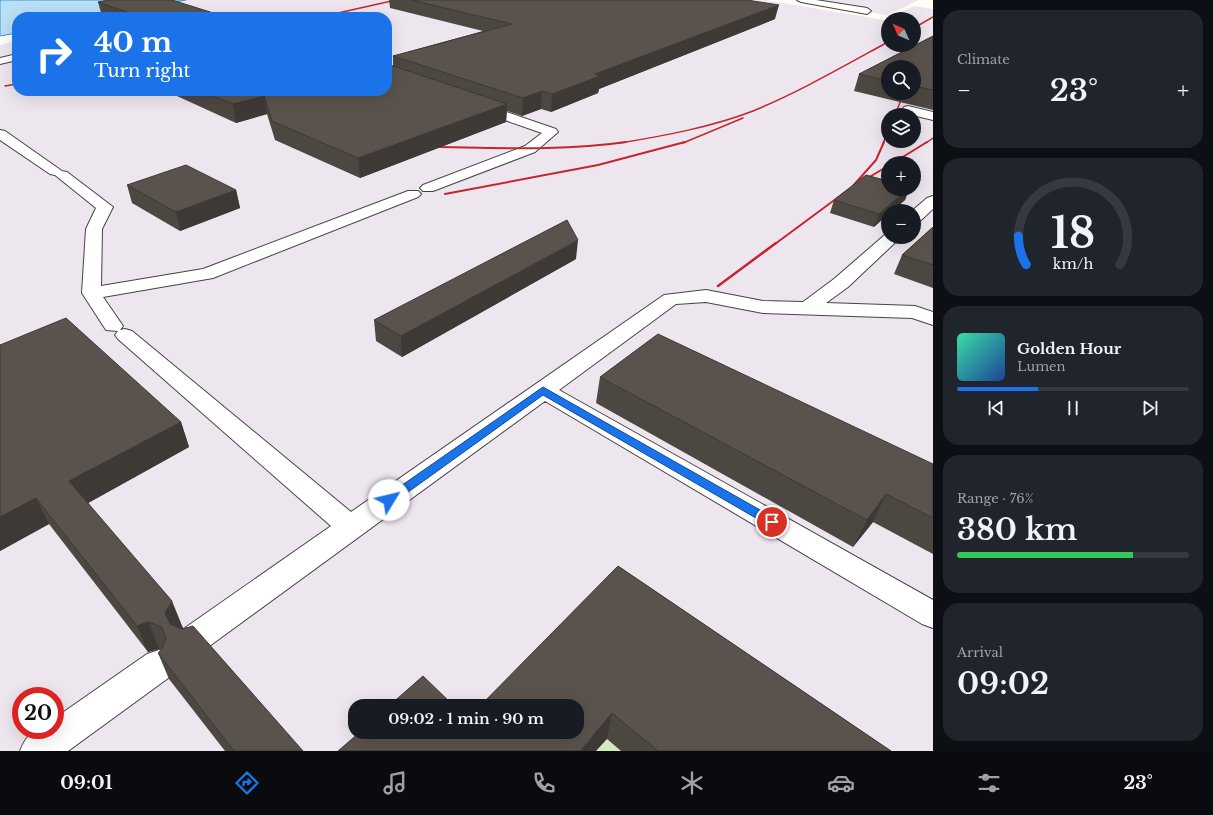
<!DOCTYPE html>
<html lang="en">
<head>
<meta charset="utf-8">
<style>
  :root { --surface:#171b24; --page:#20242c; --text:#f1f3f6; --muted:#9ea1a6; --line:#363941; --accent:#1a73e8 }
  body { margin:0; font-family:"Libre Baskerville",serif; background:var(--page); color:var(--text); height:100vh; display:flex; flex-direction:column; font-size:15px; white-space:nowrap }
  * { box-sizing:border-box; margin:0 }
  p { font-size:13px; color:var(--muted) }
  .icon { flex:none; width:22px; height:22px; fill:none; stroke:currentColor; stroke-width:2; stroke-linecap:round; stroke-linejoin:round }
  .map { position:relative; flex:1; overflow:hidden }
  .side { display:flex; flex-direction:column; gap:10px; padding:10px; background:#0d0f14; width:280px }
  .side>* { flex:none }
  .top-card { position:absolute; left:12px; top:12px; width:380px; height:84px; border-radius:16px; box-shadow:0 4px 16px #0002; background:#1a73e8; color:#fff; overflow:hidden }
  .needle { width:26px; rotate:315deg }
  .buttons { position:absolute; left:881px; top:12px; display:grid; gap:8px }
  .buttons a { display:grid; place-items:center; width:40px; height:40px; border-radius:50%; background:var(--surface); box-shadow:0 4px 16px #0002; font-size:20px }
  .speed { position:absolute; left:12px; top:687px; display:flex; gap:8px; font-size:20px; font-weight:700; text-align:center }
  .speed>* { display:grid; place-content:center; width:52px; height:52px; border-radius:50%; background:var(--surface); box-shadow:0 4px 16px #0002; line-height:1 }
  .speed .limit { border:6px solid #d22; background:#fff; color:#111 }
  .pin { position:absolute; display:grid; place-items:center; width:34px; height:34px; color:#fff; margin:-17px; border:2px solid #fff; border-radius:50%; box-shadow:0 1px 4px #0007 }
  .me { position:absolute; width:44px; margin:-22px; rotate:54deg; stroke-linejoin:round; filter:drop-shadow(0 0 3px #0008) }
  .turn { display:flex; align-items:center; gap:14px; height:84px; padding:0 16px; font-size:18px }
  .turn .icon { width:52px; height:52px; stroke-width:2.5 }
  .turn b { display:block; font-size:28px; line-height:34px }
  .big { font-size:30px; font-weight:600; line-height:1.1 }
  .side .card { flex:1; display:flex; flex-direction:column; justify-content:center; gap:6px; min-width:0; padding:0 14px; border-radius:16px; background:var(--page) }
  .side .dial { align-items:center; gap:0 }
  .dial svg { height:104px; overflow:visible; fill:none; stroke:var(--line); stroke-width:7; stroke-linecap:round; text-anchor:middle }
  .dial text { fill:var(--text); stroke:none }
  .song { display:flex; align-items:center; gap:12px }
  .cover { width:48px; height:48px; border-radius:6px; background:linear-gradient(135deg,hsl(160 70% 55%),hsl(220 70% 35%)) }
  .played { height:4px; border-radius:2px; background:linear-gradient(90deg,var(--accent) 35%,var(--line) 35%) }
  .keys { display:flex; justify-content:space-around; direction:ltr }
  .heat { display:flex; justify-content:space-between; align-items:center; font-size:22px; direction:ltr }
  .charge { height:6px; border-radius:3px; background:linear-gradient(90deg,#34c759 76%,var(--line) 0) }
  .trip { position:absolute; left:348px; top:699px; width:236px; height:40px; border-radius:16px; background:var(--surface); box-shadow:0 4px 16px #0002; font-weight:600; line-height:40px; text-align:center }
  .dock { display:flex; height:64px; justify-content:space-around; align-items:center; background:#090b0e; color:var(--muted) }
  .dock .icon { width:28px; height:28px }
  .dock .on { color:var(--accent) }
  .dock b { font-size:18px; color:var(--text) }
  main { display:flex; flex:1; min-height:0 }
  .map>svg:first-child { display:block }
  .industrial { fill:#eee6ef; fill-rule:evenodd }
  .green { fill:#d5ebbd }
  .water { fill:#b9e0f7; stroke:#3f96cf }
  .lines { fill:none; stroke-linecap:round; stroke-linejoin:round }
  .minor-casing { stroke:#444; stroke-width:2 }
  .minor { fill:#fff; fill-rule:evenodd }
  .rail-far2 { stroke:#c4262e; stroke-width:1.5 }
  .rail-far1 { stroke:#c4262e; stroke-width:2 }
  .rail { stroke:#c4262e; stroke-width:2.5 }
  .wall { fill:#4d4742; fill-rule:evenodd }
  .shaded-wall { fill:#3f3936 }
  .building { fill:#5a524d; stroke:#3f3936 }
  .route { fill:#1a73e8; stroke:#114b97 }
</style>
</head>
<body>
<main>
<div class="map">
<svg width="933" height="751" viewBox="0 0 933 751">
  <rect width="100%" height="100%" fill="#fffdf5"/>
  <path class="industrial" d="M 186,0 L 765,0 L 884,20 L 914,6 L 933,9 L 933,751 L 621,751 L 607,739 L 596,751 L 0,751 L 0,45 L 17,41 L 17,91 L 387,91 L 387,17 L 105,17 L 102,16 ZM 888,19 L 914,19 L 914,45 L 888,45 ZM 888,67 L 914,67 L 914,93 L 888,93 ZM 888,115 L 914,115 L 914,141 L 888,141 ZM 888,163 L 914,163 L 914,189 L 888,189 ZM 888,211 L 914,211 L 914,237 L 888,237 ZM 21,696 L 55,696 L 55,730 L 21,730 ZM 355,706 L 577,706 L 577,732 L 355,732 Z
    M 794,0 L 919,0 L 887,15 Z"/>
  <path class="green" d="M 607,739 L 621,751 L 596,751 Z"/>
  <path class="water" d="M 0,0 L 186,0 L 103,15 L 103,17 L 17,17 L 17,33 L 0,36 Z"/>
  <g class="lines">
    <g class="minor-casing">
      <path id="minor" d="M 797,0 L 816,0 L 867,8 L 871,11 L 867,14 L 801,2 Z
        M 17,54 L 17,60 L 0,64 L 0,58 Z
        M 477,102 L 556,129 L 558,132 L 535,152 L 433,191 L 423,191 L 420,188 L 423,185 L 525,146 L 542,133 L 473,109 L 471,106 Z
        M 908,106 L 933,112 L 933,120 L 904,113 L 902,110 L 904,107 Z
        M 0,130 L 5,131 L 62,171 L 67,172 L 113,207 L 102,229 L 101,286 L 203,269 L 408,191 L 418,191 L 421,194 L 418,197 L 213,278 L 103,297 L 123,326 L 120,330 L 125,329 L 132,331 L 351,512 L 664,295 L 706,290 L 763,301 L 803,302 L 834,279 L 887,233 L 888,237 L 901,237 L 848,287 L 826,303 L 915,306 L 933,312 L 933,325 L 912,318 L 763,313 L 706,302 L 676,304 L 559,390 L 933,600 L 933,628 L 922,624 L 545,401 L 204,650 L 193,654 L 182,650 L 177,640 L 182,630 L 331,526 L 118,339 L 115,335 L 118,331 L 106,330 L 82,293 L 86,229 L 96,208 L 55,175 L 50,174 L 0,140 Z
        M 933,196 L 933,209 L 920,221 L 914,223 L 914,211 L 912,211 L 927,198 Z
        M 159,650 L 171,654 L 175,665 L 171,676 L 68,751 L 20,751 C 28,731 35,730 55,730 L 55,718 L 147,654 Z"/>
    </g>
    <use href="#minor" class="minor"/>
    <path class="rail-far2" d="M 320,17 L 396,0
      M 914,28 L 933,17
      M 5,86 L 17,84
      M 895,115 L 901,100 L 910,93
      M 620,143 C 663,136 712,127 753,111 C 799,92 844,66 888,42
      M 683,143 L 743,118
      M 883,143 L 888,132
      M 926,143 L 933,138"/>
    <path class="rail-far1" d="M 440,147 C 502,148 565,151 626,142
      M 893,163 L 927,142
      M 861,182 L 888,166
      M 445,194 L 598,165 L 685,142
      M 775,244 L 852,187 L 876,160 L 884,142"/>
    <path class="rail" d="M 718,286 L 776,243"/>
  </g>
  <path class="wall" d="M 389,0 L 747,0 L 775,19 L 599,89 L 598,93 L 551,112 L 541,109 L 522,116 L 507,111 L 506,122 L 360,178 L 275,140 L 267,114 L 236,123 L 166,91 L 387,91 L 393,66 L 393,56 L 483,31 L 390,8 Z
    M 98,2 L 226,17 L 105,17 L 102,16 Z
    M 933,36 L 933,110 L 854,91 L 859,74 ZM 888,67 L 914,67 L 914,93 L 888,93 Z
    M 127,185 L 236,190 L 240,208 L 180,231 L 132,203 Z
    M 888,189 L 909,189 L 905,200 L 892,211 L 888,211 L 874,227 L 830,213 L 834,200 Z
    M 933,227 L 933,288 L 894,274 L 902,255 Z
    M 576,259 L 402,357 L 376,341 L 374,320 Z
    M 0,345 L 181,422 L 189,447 L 88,503 L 183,628 L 182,629 L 303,751 L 225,751 L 169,679 L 158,653 L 162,649 L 159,649 L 148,652 L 49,524 L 0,551 Z
    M 600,377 L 933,464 L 933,554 L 873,522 L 853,547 L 596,403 Z
    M 618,566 L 891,751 L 621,751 L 607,739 L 577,732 Z"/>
  <path class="shaded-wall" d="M 779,5 L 775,19 L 599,89 L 598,93 L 551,112 L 552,94 L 595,74 Z
    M 542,91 L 541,109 L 522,116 L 523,98 Z
    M 264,96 L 267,114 L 236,123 L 233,104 Z
    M 507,104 L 506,122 L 360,178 L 358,158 Z
    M 908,189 L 909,189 L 905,200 L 892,211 L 888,211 L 888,215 L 874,227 L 879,214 Z
    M 236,190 L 240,208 L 180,231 L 176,212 Z
    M 578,240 L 576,259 L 402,357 L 401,336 Z
    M 181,422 L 189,447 L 81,507 L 69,481 Z
    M 886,494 L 873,522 L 853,547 L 867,520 Z
    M 36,498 L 49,524 L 0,551 L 0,517 Z
    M 172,601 L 183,628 L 176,639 L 165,613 Z
    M 148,622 L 159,649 L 148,652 L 137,626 Z
    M 612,713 L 607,739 L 596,751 L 580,751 Z"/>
  <path class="building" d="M 109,0 L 172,0 L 226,17 L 141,17 L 98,2 Z
    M 411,0 L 747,0 L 779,5 L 595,74 L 600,76 L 552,94 L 542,91 L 523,98 L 393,56 L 512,24 Z
    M 933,36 L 933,90 L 914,86 L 914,67 L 888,67 L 888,81 L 859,74 Z
    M 387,64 L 507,104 L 358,158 L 272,121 L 264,96 L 233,104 L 201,91 L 387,91 Z
    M 186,165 L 236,190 L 176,212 L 127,185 Z
    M 866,175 L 888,181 L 888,189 L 908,189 L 879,214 L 834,200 Z
    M 567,220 L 578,240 L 401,336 L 374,320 Z
    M 933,227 L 933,265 L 902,255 Z
    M 66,318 L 181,422 L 69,481 L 172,601 L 165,613 L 170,624 L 182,629 L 193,626 L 303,751 L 234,751 L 158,653 L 161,650 L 166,639 L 162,627 L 148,622 L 137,626 L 36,498 L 0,517 L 0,345 Z
    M 658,334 L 933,464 L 933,518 L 886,494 L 867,520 L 600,377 Z
    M 618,566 L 891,751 L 658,751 L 612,713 L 580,751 L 338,751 L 360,732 L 577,732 L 577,706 L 480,706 Z
    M 423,676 L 454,706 L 389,706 Z"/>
  <path class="route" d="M 543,387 L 776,519 L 777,522 L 776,525 L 768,525 L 543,395 L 393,503 L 385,503 L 383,500 L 385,497 Z"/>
</svg>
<div class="buttons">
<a><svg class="needle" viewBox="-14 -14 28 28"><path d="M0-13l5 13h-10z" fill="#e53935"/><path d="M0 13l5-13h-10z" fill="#9ea1a6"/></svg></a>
<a><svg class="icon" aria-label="search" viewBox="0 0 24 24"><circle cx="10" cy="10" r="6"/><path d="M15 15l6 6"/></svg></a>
<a><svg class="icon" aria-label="layers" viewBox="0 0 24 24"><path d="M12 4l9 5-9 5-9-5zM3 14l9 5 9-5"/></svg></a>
<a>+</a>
<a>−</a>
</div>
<div class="speed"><div class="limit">20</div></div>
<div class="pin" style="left:772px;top:522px;background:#d93025"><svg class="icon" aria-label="arrive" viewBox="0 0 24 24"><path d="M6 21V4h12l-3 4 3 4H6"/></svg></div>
<svg class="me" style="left:389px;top:500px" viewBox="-20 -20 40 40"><circle r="19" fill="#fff"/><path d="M0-13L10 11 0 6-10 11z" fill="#1a73e8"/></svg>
<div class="trip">09:02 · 1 min · 90 m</div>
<div class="top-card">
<div class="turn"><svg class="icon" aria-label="right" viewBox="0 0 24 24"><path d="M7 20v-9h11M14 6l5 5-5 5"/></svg><div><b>40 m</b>Turn right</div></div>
</div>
</div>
<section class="side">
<div class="card"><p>Climate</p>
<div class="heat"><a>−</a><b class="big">23°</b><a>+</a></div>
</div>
<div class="card dial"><svg viewBox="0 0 100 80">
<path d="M14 69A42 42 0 1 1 86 69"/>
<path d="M14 69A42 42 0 0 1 8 47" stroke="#1a73e8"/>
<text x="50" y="56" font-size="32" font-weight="700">18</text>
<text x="50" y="72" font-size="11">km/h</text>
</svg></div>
<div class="card">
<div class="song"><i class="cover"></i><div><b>Golden Hour</b><p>Lumen</p></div></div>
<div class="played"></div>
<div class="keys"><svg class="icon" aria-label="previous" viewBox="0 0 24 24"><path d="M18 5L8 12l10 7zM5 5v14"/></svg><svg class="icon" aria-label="pause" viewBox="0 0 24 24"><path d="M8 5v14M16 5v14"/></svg><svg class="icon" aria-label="next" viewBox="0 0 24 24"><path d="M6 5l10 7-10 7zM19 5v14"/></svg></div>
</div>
<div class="card"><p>Range · 76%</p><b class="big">380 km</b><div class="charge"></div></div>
<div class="card"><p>Arrival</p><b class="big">09:02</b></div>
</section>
</main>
<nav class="dock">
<b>09:01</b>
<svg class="icon on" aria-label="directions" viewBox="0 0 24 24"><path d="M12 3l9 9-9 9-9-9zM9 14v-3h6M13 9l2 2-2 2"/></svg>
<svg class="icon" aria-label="music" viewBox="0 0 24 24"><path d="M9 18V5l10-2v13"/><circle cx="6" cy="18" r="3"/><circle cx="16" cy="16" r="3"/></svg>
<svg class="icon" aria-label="phone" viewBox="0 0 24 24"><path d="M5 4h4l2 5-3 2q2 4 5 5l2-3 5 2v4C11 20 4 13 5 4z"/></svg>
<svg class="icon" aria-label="climate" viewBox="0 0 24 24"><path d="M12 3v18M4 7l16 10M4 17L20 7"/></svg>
<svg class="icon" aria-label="car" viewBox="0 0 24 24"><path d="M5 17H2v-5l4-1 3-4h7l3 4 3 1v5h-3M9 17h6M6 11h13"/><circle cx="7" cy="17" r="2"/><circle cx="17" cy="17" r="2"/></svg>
<svg class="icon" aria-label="filters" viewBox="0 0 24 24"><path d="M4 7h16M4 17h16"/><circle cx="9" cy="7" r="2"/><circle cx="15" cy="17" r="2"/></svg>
<b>23°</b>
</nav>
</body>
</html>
